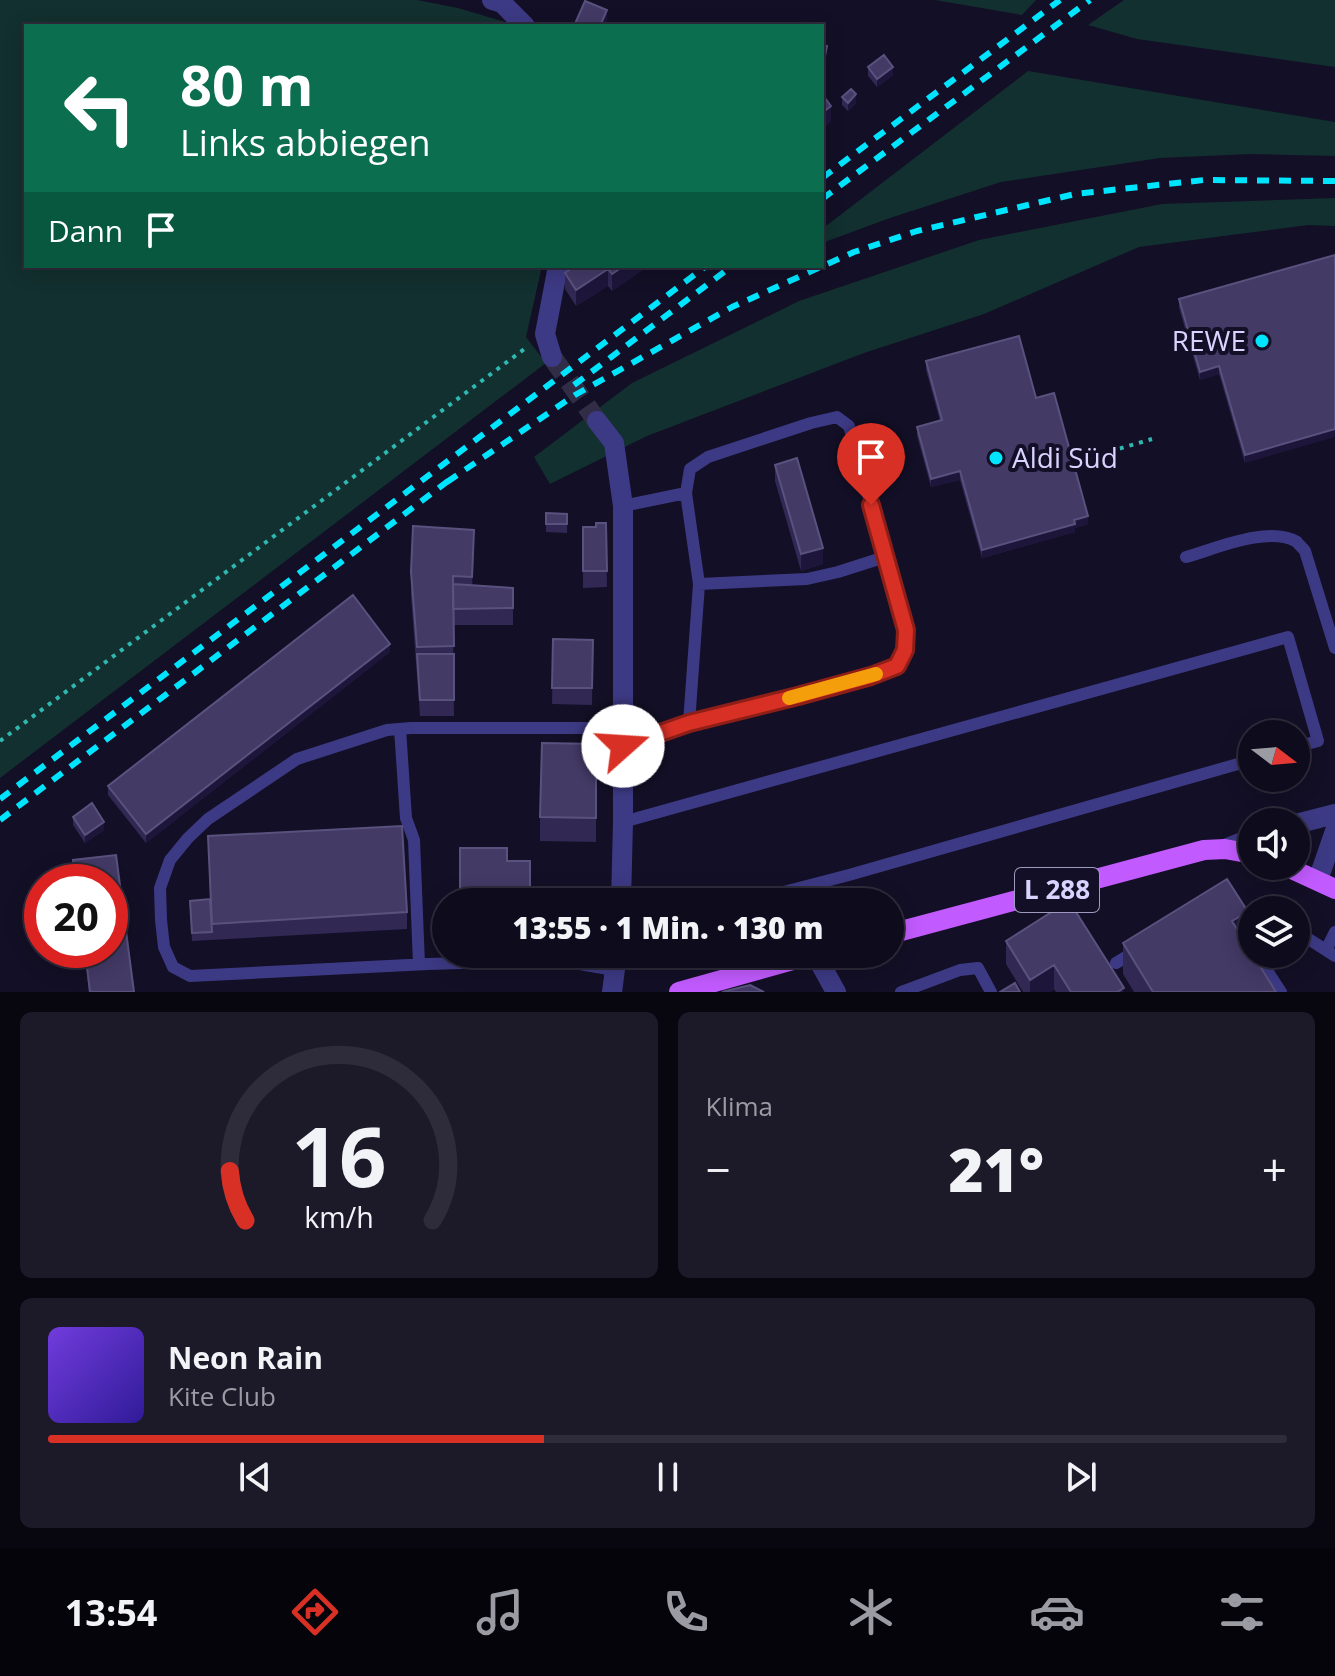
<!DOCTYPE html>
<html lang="de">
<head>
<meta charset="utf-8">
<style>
  :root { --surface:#0e0b1c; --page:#1c1929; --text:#f1f3f6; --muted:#9b9ba3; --line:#2e2b3b; --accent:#d93025 }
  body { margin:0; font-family:"Open Sans",sans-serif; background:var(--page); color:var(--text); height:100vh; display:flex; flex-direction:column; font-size:30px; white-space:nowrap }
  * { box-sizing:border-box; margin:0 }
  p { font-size:26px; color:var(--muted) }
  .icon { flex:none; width:44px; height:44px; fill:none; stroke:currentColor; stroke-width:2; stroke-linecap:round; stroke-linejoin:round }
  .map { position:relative; height:992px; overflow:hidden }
  .details { display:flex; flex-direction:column; gap:20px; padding:20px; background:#08060f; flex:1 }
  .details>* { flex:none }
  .top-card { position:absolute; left:24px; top:24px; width:800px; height:244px; border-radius:0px; box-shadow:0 4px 20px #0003,0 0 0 2px var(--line); background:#0b6e4f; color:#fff; overflow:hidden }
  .needle { width:52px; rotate:106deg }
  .buttons { position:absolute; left:1238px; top:720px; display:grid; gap:16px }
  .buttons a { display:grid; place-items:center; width:72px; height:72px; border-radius:50%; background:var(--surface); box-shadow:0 4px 20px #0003,0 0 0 2px var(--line); font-size:40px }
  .speed { position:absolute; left:24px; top:864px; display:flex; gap:16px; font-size:40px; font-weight:700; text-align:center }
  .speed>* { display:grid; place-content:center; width:104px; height:104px; border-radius:50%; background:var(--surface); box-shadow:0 4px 20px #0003,0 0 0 2px var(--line); line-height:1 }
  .speed .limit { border:12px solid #d22; background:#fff; color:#111 }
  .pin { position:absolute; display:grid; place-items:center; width:68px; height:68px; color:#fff; margin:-82px -34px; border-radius:50% 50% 50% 0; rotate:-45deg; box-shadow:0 0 8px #0007 }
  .pin .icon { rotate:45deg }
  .me { position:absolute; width:88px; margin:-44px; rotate:71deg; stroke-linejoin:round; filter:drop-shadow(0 0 6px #0008) }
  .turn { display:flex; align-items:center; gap:28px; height:168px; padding:0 24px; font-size:36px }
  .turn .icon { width:104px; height:104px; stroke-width:2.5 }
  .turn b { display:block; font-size:56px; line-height:68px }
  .then { display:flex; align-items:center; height:76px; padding:0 24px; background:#0003; gap:16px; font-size:30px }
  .big { font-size:60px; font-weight:800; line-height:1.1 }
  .details .card { flex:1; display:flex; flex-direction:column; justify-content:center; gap:12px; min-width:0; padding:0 28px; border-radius:12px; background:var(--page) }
  .details .dial { align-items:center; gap:0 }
  .dial svg { height:208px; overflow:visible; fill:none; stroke:var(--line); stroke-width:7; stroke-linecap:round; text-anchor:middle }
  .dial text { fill:var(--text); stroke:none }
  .song { display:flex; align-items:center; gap:24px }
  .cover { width:96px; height:96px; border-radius:12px; background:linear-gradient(135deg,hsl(260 70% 55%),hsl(250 70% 35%)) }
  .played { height:8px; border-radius:4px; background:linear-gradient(90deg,var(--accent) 40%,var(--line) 40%) }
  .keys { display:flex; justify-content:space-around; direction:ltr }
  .heat { display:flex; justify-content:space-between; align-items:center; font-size:44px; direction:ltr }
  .details .tiles { flex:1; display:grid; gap:20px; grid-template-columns:1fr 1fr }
  .card:last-child { grid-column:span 2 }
  .trip { position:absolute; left:432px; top:888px; width:472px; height:80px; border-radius:40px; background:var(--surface); box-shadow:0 4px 20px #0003,0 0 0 2px var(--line); font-weight:800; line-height:80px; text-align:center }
  .menu { display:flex; height:128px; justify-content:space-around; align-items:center; background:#06040b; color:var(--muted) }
  .menu .icon { width:56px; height:56px }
  .menu .on { color:var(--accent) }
  .menu b { font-size:36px; color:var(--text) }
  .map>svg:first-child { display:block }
  .green { fill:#12302f }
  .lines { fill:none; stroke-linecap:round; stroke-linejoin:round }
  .street-tunnel { stroke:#312d47; stroke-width:20; stroke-dasharray:20 10; stroke-linecap:butt }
  .path { stroke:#2fb8b0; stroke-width:4; stroke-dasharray:4 6; stroke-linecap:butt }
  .lane { stroke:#3d3a85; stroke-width:12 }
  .street { stroke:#3d3a85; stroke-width:20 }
  .primary { stroke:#c25bff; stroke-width:20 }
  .rail { stroke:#00e5ff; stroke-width:6; stroke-dasharray:12 10; stroke-linecap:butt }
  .wall { fill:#312854 }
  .shaded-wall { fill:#1d163a }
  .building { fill:#433a66; stroke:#5a527e; stroke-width:2 }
  .route-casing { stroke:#8d1f18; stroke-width:20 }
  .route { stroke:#d93025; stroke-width:14 }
  .slow { stroke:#f59e0b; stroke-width:14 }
  .poi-dot { fill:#00e5ff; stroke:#130f26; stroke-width:3 }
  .labels { text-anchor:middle; stroke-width:8; stroke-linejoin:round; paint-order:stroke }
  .shield { fill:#130f26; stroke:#9e99be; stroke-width:2 }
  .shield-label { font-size:26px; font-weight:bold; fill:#d9d4ff }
  .poi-label { font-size:28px; fill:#d9d4ff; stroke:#130f26; text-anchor:end }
</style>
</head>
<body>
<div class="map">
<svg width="1335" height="992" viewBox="0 0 1335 992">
  <rect width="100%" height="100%" fill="#130f26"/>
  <path class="green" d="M 0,0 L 417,0 L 458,8 L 505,22 L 509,26 L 26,26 L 26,266 L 542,266 L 526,337 L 546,363 L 0,778 Z
    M 935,0 L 1036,0 L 1022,15 Z
    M 1124,0 L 1335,0 L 1335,67 L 1137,39 L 1088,25 Z
    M 1028,71 L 1335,122 L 1335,156 L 1250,154 L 1160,158 L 1001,182 L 890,218 L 822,243 L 822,229 Z
    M 1335,198 L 1335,226 L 1308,225 L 1139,247 L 984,314 L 864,353 L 647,436 L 550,484 L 534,457 L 632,383 L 799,301 L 979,240 L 1162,204 Z"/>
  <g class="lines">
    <path class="street-tunnel" d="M 552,357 L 597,421"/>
    <path class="path" d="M 1091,457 L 1152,439
      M 0,741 L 527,347"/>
    <path class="lane" d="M 686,493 L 690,469 L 708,457 L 811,423 L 837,417 L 849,426 L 906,630 L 905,650 L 897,666 C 830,691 758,706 689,723
      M 623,506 L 686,493 L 699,584 L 689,723 L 623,746
      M 1186,557 C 1215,549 1269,525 1297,542 C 1298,544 1304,549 1305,551 L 1335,648
      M 699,584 L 807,579 L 838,572 L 885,557
      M 400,729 L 406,818 L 414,840 L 419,964
      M 623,822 L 1288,637 L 1318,741 L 1296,747
      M 746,902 L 849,875 L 1252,760
      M 1296,931 L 1335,956
      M 1326,950 L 1335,932
      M 1256,954 L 1281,992
      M 1116,963 L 1136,951
      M 614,970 L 557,960 L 428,964 L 190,976 L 173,967 L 164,947 L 161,920 L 160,888 L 170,860 L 188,838 L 208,819 L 297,759 L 387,730 L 411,728 L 624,728
      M 901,992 L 960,970 L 978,968 L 991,992"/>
    <path class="street" d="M 492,0 L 502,3 L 525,26
      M 552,357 L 545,334 L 558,266
      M 597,421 L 614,443 L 623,506 L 623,822 L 621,902
      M 1296,824 L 1335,814
      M 1225,849 L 1252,838
      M 1318,880 L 1335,831
      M 815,954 L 836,992
      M 612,992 L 617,954"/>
    <path class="primary" d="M 1285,866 L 1335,889
      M 890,934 L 1204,850 L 1225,849 L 1252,854
      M 679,992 L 814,954"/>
    <path class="rail" d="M 822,178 L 1060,0
      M 822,199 L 1090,0
      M 574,385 L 732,266
      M 447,482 L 575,395 L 732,307 L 854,252 L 917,231 L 1075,194 L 1204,180 L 1335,181
      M 0,799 L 706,266
      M 0,820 L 456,475"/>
  </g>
  <path class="wall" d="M 868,67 L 893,75 L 877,87 L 868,76 Z
    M 842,97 L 856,103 L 848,111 L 842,105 Z
    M 1335,255 L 1245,463 L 1219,374 L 1200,380 L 1179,308 L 1179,299 Z
    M 648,266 L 612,291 L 608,286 L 576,306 L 565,289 L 565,273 Z
    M 926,361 L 1036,398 L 1088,524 L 1075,528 L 1075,532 L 982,558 L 960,480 L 931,487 L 917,436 L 917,427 L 940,421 L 926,370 Z
    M 775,465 L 823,564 L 801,571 L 775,481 Z
    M 546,513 L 567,514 L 567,533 L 546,532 Z
    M 606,523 L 607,587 L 583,588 L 583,527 L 596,527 Z
    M 474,554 L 472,585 L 513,588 L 513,625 L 453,625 L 454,716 L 420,716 L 411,596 L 411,572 Z
    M 553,639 L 593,640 L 592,705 L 552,704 Z
    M 390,652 L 146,843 L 108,795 L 108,786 Z
    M 596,744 L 596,842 L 540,841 L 540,817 Z
    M 73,817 L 104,830 L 85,843 L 73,825 Z
    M 208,836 L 407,912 L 407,929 L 192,941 L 190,909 L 210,899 Z
    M 116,855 L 134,992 L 89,992 L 84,950 L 110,950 L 110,882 L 74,882 L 73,860 Z
    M 1006,941 L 1124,992 L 1056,992 L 1054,989 L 1050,992 L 1023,992 L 1006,964 Z
    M 1123,943 L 1248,943 L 1246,944 L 1276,992 L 1134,992 L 1123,974 Z"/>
  <path class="shaded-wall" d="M 607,10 L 607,26 L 600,26 Z
    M 827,46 L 827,55 L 823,73 L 823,65 Z
    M 893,67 L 893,75 L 877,87 L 877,79 Z
    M 856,94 L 856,103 L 848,111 L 848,103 Z
    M 831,106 L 831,122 L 822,129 L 822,113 Z
    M 624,266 L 648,266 L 612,291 L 612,274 Z
    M 608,269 L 608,286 L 576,306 L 576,290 Z
    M 1219,366 L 1219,374 L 1200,380 L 1200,372 Z
    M 1335,429 L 1335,437 L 1245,463 L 1245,455 Z
    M 960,471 L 960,480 L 931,487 L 931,479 Z
    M 1088,516 L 1088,524 L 1075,528 L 1075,532 L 982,558 L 982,550 Z
    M 474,530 L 474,554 L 472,601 L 472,577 Z
    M 823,548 L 823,564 L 801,571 L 801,554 Z
    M 390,644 L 390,652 L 146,843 L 146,834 Z
    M 104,822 L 104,830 L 85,843 L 85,835 Z
    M 1248,912 L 1248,943 L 1232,952 L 1232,921 Z
    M 1054,965 L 1054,989 L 1050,992 L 1030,992 L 1030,980 Z"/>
  <path class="building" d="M 585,1 L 607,10 L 600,26 L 574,26 Z
    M 822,45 L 827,46 L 823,65 L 822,64 Z
    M 884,55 L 893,67 L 877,79 L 868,67 Z
    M 851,89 L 856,94 L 848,103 L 842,97 Z
    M 822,94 L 831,106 L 822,113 Z
    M 1335,255 L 1335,429 L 1245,455 L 1219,366 L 1200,372 L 1179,299 Z
    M 575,266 L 624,266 L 612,274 L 608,269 L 576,290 L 565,273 Z
    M 1019,336 L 1036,398 L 1054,393 L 1088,516 L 1074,520 L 1075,524 L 982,550 L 960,471 L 931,479 L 917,427 L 942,420 L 926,361 Z
    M 797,458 L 823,548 L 801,554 L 775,465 Z
    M 546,513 L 567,514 L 567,524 L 546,524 Z
    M 596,523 L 606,523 L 607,571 L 583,571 L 583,527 L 596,527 Z
    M 413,526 L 474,530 L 472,577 L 453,576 L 454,646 L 417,647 L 411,572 Z
    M 453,584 L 513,588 L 513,608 L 453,609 Z
    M 353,595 L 390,644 L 146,834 L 108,786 Z
    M 553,639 L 593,640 L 592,688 L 552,688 Z
    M 417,654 L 454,654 L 454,700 L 420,700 Z
    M 542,743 L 596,744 L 596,818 L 540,817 Z
    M 92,803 L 104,822 L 85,835 L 73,817 Z
    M 402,826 L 407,912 L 212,924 L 208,836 Z
    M 460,848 L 507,848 L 507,861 L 530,861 L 530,902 L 460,902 Z
    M 116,855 L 134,992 L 90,992 L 85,950 L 110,950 L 110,882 L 76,882 L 73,860 Z
    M 1227,879 L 1248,912 L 1232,921 L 1276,992 L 1153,992 L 1123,943 Z
    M 210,899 L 212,932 L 192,933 L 190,901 Z
    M 1069,901 L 1124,988 L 1117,992 L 1071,992 L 1054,965 L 1030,980 L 1006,941 Z
    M 1015,983 L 1020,992 L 1000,992 Z
    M 750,985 L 764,992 L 722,992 Z"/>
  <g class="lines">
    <g class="route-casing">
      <path id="route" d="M 623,746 L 689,723 L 798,696 L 871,676 L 897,666 L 905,650 L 906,630 L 871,505"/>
    </g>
    <use href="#route" class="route"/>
    <path class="slow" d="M 789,698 L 876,674"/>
  </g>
  <g class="poi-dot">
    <circle cx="1262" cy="341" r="8"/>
    <circle cx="996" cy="458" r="8"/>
  </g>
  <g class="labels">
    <rect class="shield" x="1015" y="868" width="84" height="44" rx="6"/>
    <g class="shield-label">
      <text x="1057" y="899">L 288</text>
    </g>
    <g class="poi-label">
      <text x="1246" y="351">REWE</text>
      <text x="1012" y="468" text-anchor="start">Aldi Süd</text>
    </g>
  </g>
</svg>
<div class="buttons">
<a><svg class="needle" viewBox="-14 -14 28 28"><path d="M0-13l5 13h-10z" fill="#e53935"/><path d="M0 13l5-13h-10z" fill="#9b9ba3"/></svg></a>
<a><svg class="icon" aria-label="sound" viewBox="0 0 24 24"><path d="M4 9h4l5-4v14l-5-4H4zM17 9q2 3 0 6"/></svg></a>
<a><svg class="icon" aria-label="layers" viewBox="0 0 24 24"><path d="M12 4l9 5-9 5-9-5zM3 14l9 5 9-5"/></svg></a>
</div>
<div class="speed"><div class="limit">20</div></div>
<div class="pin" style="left:871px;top:505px;background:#d93025"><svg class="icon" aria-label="arrive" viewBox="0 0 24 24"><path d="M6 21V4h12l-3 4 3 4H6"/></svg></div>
<svg class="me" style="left:623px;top:746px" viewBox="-20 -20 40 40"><circle r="19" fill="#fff"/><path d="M0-13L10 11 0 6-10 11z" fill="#d93025"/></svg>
<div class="trip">13:55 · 1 Min. · 130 m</div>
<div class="top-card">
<div class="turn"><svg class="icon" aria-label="left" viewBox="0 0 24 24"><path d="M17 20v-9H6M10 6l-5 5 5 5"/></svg><div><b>80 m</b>Links abbiegen</div></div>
<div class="then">Dann<svg class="icon" aria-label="arrive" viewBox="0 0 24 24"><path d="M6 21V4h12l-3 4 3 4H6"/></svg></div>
</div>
</div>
<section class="details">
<div class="tiles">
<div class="card dial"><svg viewBox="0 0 100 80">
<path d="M14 69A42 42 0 1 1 86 69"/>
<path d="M14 69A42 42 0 0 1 8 50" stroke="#d93025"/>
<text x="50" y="56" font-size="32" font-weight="700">16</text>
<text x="50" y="72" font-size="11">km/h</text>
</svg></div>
<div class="card"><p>Klima</p>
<div class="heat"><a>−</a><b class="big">21°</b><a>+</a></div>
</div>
<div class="card">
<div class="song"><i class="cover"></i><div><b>Neon Rain</b><p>Kite Club</p></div></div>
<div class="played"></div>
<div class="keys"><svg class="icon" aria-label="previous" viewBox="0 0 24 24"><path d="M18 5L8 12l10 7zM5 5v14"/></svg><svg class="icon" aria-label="pause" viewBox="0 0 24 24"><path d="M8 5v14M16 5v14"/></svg><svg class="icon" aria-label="next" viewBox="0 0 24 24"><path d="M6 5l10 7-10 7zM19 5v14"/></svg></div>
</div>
</div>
</section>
<nav class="menu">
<b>13:54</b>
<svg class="icon on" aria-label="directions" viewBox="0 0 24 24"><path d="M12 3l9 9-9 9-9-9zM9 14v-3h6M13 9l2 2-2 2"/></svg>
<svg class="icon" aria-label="music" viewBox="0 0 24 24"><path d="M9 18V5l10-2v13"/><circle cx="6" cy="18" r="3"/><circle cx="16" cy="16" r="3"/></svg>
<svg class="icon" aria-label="phone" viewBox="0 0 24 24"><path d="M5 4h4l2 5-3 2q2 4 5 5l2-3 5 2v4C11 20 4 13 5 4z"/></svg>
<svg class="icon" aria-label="climate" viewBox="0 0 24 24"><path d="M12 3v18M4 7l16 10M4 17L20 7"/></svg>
<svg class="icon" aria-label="car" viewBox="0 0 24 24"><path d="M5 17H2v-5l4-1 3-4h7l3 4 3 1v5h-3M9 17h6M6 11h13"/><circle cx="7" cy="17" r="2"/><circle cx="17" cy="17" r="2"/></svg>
<svg class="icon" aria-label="filters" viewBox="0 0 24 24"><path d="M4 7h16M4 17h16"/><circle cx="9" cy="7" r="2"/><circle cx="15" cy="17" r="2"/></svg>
</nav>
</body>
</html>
